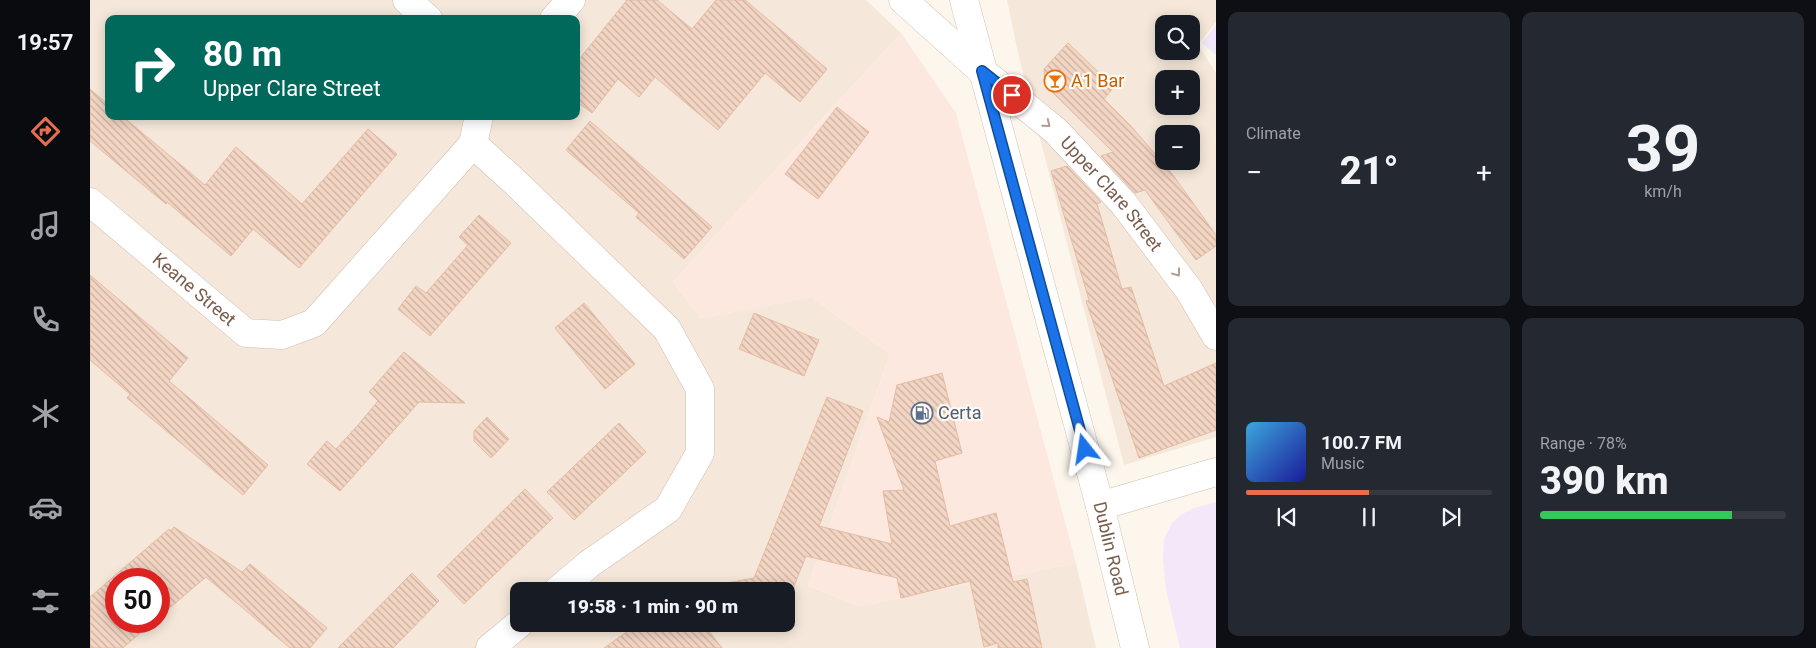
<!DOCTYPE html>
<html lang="en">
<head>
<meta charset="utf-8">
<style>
  :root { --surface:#171b24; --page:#242831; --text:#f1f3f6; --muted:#9ea1a6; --line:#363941; --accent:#e76f51 }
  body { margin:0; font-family:Roboto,sans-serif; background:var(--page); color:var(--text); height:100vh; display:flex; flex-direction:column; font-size:19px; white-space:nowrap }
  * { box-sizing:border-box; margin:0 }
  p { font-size:16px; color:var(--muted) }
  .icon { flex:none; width:28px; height:28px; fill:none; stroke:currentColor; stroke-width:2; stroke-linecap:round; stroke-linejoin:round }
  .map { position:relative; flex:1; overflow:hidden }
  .panel { display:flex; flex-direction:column; gap:12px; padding:12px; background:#0d0f14; width:600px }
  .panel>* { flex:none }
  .banner { position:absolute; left:15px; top:15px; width:475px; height:105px; border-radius:10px; box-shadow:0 2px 12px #0003; background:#00695c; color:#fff; overflow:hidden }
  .fabs { position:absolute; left:1065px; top:15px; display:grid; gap:10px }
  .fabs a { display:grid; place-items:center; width:45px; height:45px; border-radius:10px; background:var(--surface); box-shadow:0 2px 12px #0003; font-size:25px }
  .speed { position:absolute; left:15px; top:568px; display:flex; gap:10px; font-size:25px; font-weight:700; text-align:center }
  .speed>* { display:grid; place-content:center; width:65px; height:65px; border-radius:50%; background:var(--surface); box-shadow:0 2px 12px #0003; line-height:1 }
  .speed .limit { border:8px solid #d22; background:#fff; color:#111 }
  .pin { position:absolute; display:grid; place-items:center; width:42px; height:42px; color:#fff; margin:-21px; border:2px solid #fff; border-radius:50%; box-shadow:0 1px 5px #0007 }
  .me { position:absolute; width:55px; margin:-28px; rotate:345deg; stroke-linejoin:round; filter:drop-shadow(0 0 4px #0008) }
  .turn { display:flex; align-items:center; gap:18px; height:105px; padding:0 15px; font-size:22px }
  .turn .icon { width:65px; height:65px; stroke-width:2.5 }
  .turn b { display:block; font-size:35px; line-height:42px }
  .big { font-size:38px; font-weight:800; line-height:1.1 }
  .panel .widget { flex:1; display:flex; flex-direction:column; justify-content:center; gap:8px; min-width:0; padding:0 18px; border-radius:10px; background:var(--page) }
  .panel .dial { align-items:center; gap:0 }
  .dial b { font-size:65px; line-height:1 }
  .song { display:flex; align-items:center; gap:15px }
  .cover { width:60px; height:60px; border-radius:8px; background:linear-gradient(135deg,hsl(200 70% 55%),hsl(240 70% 35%)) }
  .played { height:5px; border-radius:2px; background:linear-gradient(90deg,var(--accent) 50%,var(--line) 50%) }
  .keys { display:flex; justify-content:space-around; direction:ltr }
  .heat { display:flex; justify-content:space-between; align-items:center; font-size:28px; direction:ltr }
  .charge { height:8px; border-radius:4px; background:linear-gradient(90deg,#34c759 78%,var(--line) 0) }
  .panel .tiles { flex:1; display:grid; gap:12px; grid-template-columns:repeat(2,1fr) }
  .trip { position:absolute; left:420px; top:582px; width:285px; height:50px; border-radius:10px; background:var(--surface); box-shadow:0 2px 12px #0003; font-weight:800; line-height:50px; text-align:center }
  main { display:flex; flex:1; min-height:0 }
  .tabs { display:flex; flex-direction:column; width:90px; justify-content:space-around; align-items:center; background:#090b0e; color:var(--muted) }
  .tabs .icon { width:35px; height:35px }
  .tabs .on { color:var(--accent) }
  .tabs b { font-size:22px; color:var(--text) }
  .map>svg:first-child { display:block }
  .residential { fill:#f5e8da; fill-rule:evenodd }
  .commercial { fill:#fde8e0 }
  .education { fill:#f3e8fa }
  .building { fill:url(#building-back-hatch); stroke:#e6bba3 }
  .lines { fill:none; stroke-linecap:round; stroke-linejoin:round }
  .street-casing { stroke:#d1beb0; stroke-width:29 }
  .secondary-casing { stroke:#d6c0b0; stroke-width:29 }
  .street { stroke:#fff; stroke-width:28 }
  .secondary { stroke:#fff; stroke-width:28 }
  .oneway { stroke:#af9d94 }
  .route-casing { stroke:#114b97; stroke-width:12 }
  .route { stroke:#1a73e8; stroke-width:9 }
  .labels { text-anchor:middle; stroke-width:4.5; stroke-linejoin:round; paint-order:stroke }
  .food-label { font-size:18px; fill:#c56008; stroke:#fffaf3; text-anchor:start }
  .street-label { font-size:18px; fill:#7a5c4d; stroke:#fffaf3 }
  .service-label { font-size:18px; fill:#4e5e75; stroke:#fffaf3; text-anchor:start }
</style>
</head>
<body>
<main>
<nav class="tabs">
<b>19:57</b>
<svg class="icon on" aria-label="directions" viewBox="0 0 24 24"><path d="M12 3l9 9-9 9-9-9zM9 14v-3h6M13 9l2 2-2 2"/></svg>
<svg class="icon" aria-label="music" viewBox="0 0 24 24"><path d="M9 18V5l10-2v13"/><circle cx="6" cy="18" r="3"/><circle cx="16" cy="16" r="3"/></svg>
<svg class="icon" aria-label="phone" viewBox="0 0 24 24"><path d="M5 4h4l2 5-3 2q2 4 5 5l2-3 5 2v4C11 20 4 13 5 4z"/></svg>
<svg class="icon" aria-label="climate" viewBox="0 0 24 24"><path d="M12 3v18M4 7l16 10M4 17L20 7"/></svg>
<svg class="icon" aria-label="car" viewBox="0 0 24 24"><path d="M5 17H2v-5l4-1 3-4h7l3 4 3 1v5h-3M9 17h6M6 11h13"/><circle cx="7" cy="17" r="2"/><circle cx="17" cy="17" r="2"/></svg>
<svg class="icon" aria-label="filters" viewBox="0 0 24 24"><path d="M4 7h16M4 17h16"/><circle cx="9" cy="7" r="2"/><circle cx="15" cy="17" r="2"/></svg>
</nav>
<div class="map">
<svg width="1126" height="648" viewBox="0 0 1126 648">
  <defs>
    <pattern id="building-back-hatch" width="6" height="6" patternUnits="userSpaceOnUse" patternTransform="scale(1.25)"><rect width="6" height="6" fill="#f3d5c3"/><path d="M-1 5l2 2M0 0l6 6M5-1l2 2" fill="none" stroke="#cab0a1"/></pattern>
  </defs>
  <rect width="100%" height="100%" fill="#fdf6ec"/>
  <path class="residential" d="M 0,0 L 776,0 L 811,33 L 583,282 L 611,318 L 721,297 L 800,354 L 718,586 L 770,606 L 986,563 L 1006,648 L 0,648 ZM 19,19 L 486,19 L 486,116 L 19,116 ZM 26,579 L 69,579 L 69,621 L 26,621 ZM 429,591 L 696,591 L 696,624 L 429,624 Z
    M 917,0 L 1126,0 L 1126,22 L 1108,45 L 1126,73 L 1126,437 L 1034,465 L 928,53 ZM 1074,24 L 1101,24 L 1101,51 L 1074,51 ZM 1074,79 L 1101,79 L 1101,106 L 1074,106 ZM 1074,134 L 1101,134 L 1101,161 L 1074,161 Z"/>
  <path class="commercial" d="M 811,33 L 866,113 L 986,563 L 770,606 L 718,586 L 800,354 L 721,297 L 611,318 L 583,282 Z"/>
  <path class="education" d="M 1126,25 L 1126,55 L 1112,43 Z
    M 1126,502 L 1126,648 L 1090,648 L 1076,589 L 1073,560 L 1074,539 L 1082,523 L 1092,514 L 1104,508 Z"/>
  <path class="building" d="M 537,0 L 567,0 L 602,29 L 626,0 L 655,0 L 737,69 L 710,102 L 675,73 L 628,130 L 565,77 L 549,97 L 528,79 L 502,113 L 486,101 L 486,63 Z
    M 978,43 L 1024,87 L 1014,99 L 1041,126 L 1083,175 L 1126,235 L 1126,246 L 1106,260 L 1055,190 L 1045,193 L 1011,156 L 1023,152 L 955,85 L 954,69 Z
    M 0,89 L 19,105 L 19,116 L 32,116 L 115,185 L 146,147 L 212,204 L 278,129 L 307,154 L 209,268 L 163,229 L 141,256 L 77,202 L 76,204 L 0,141 Z
    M 747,107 L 779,132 L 728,199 L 695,174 Z
    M 500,121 L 622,227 L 594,259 L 546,217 L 549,213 L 476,150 Z
    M 977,166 L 1011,202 L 1007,204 L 1032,289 L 1041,287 L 1074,386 L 1126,363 L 1126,430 L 1049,458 L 996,301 L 999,300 L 961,171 Z
    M 389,215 L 421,243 L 340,336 L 308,309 L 326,286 L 336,293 L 378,245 L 369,237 Z
    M 0,275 L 98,358 L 79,381 L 178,465 L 153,495 L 37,398 L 40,394 L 0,360 Z
    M 494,303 L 545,364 L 515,389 L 465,328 Z
    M 664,313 L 729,340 L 714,376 L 649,349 Z
    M 314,352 L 375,403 L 329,402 L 250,491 L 217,464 L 237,441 L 246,449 L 268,425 L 288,401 L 279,392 Z
    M 852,373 L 872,453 L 845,461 L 860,526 L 906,513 L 923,582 L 937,579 L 952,648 L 908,648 L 908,643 L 894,647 L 880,581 L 811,598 L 807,578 L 716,556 L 696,606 L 696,591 L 594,591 L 664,578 L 737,397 L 773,411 L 729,526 L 802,544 L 793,491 L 814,490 L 787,417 L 799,422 L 807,385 Z
    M 397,417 L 419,439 L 401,458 L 384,441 L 384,431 Z
    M 529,423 L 556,452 L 484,520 L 457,492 Z
    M 435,489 L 463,518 L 374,604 L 347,576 Z
    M 84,527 L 152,572 L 160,564 L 237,628 L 220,648 L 200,648 L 116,577 L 69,617 L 69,579 L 26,579 L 26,621 L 64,621 L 33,648 L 0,648 L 0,597 L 79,529 L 81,531 Z
    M 322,573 L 349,601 L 303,648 L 248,648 Z
    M 548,624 L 631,624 L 615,626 L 632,648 L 514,648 Z"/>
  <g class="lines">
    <g class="street-casing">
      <g id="street">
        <path d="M 317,0 L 338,19"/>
        <path d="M 464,19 L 481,0"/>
        <path id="s1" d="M 892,71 L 966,131 L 1034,204 L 1099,290 L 1126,336"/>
        <path d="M 383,144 L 426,183 L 577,329 L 610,389 L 610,453 L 578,509 L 499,564 L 467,591"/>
        <path id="s2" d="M 0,202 L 156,333 L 192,335 L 224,323 L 383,144 L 389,116"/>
        <path d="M 1010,506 L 1126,472"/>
        <path d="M 400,648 L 429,624"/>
      </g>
    </g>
    <g class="secondary-casing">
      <g id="secondary">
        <path d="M 813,0 L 892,71"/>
        <path id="s3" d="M 874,0 L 1010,506 L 1045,648"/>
      </g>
    </g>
    <use href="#street" class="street"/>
    <use href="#secondary" class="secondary"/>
  </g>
  <defs><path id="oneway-chevron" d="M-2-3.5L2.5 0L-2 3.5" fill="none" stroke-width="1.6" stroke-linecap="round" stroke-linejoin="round" transform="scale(1.25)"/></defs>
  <g class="oneway">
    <use href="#oneway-chevron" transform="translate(957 124) rotate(39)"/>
    <use href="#oneway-chevron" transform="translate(1087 273) rotate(53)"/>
  </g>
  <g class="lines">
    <g class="route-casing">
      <path id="route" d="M 922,95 L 892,71 L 995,449"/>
    </g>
    <use href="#route" class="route"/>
  </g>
  <defs>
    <g id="bar-ring" transform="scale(1.125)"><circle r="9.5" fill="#fffaf3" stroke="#e8710a" stroke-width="1.5"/><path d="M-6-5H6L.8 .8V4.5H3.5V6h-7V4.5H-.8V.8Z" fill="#e8710a"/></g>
    <g id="fuel-ring" transform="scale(1.125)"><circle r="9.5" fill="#fffaf3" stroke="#5c6f8a" stroke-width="1.5"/><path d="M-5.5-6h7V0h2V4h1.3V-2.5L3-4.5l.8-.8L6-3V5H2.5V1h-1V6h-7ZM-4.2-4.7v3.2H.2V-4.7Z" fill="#5c6f8a"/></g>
  </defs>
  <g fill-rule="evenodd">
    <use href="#bar-ring" x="965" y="81"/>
    <use href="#fuel-ring" x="832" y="413"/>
  </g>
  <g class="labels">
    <g class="food-label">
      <text x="981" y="87">A1 Bar</text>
    </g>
    <g class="street-label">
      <text dy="6" stroke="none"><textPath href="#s1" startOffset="179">Upper Clare Street</textPath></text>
      <text dy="6" stroke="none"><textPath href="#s2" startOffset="136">Keane Street</textPath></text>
      <text dy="6" stroke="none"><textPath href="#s3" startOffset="568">Dublin Road</textPath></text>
    </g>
    <g class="service-label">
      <text x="848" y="419">Certa</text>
    </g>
  </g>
</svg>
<div class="fabs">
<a><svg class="icon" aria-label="search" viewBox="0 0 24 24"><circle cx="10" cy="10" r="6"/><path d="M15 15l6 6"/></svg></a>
<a>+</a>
<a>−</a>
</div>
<div class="speed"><div class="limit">50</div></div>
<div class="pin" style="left:922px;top:95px;background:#d93025"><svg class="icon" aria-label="arrive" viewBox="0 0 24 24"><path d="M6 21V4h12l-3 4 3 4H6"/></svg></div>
<svg class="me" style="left:995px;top:449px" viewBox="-20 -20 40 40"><path d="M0-17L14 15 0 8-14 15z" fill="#1a73e8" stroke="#fff" stroke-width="4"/></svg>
<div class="trip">19:58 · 1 min · 90 m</div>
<div class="banner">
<div class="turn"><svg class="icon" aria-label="right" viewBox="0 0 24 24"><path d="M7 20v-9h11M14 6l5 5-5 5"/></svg><div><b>80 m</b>Upper Clare Street</div></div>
</div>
</div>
<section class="panel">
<div class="tiles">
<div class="widget"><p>Climate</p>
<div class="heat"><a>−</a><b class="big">21°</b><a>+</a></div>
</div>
<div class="widget dial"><b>39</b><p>km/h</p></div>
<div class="widget">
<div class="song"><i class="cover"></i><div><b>100.7 FM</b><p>Music</p></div></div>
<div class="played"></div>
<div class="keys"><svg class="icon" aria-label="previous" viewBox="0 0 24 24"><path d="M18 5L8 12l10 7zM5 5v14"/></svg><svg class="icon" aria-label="pause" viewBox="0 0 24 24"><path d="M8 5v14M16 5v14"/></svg><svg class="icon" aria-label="next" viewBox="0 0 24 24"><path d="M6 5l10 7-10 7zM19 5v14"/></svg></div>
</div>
<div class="widget"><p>Range · 78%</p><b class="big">390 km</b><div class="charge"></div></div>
</div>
</section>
</main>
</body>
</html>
